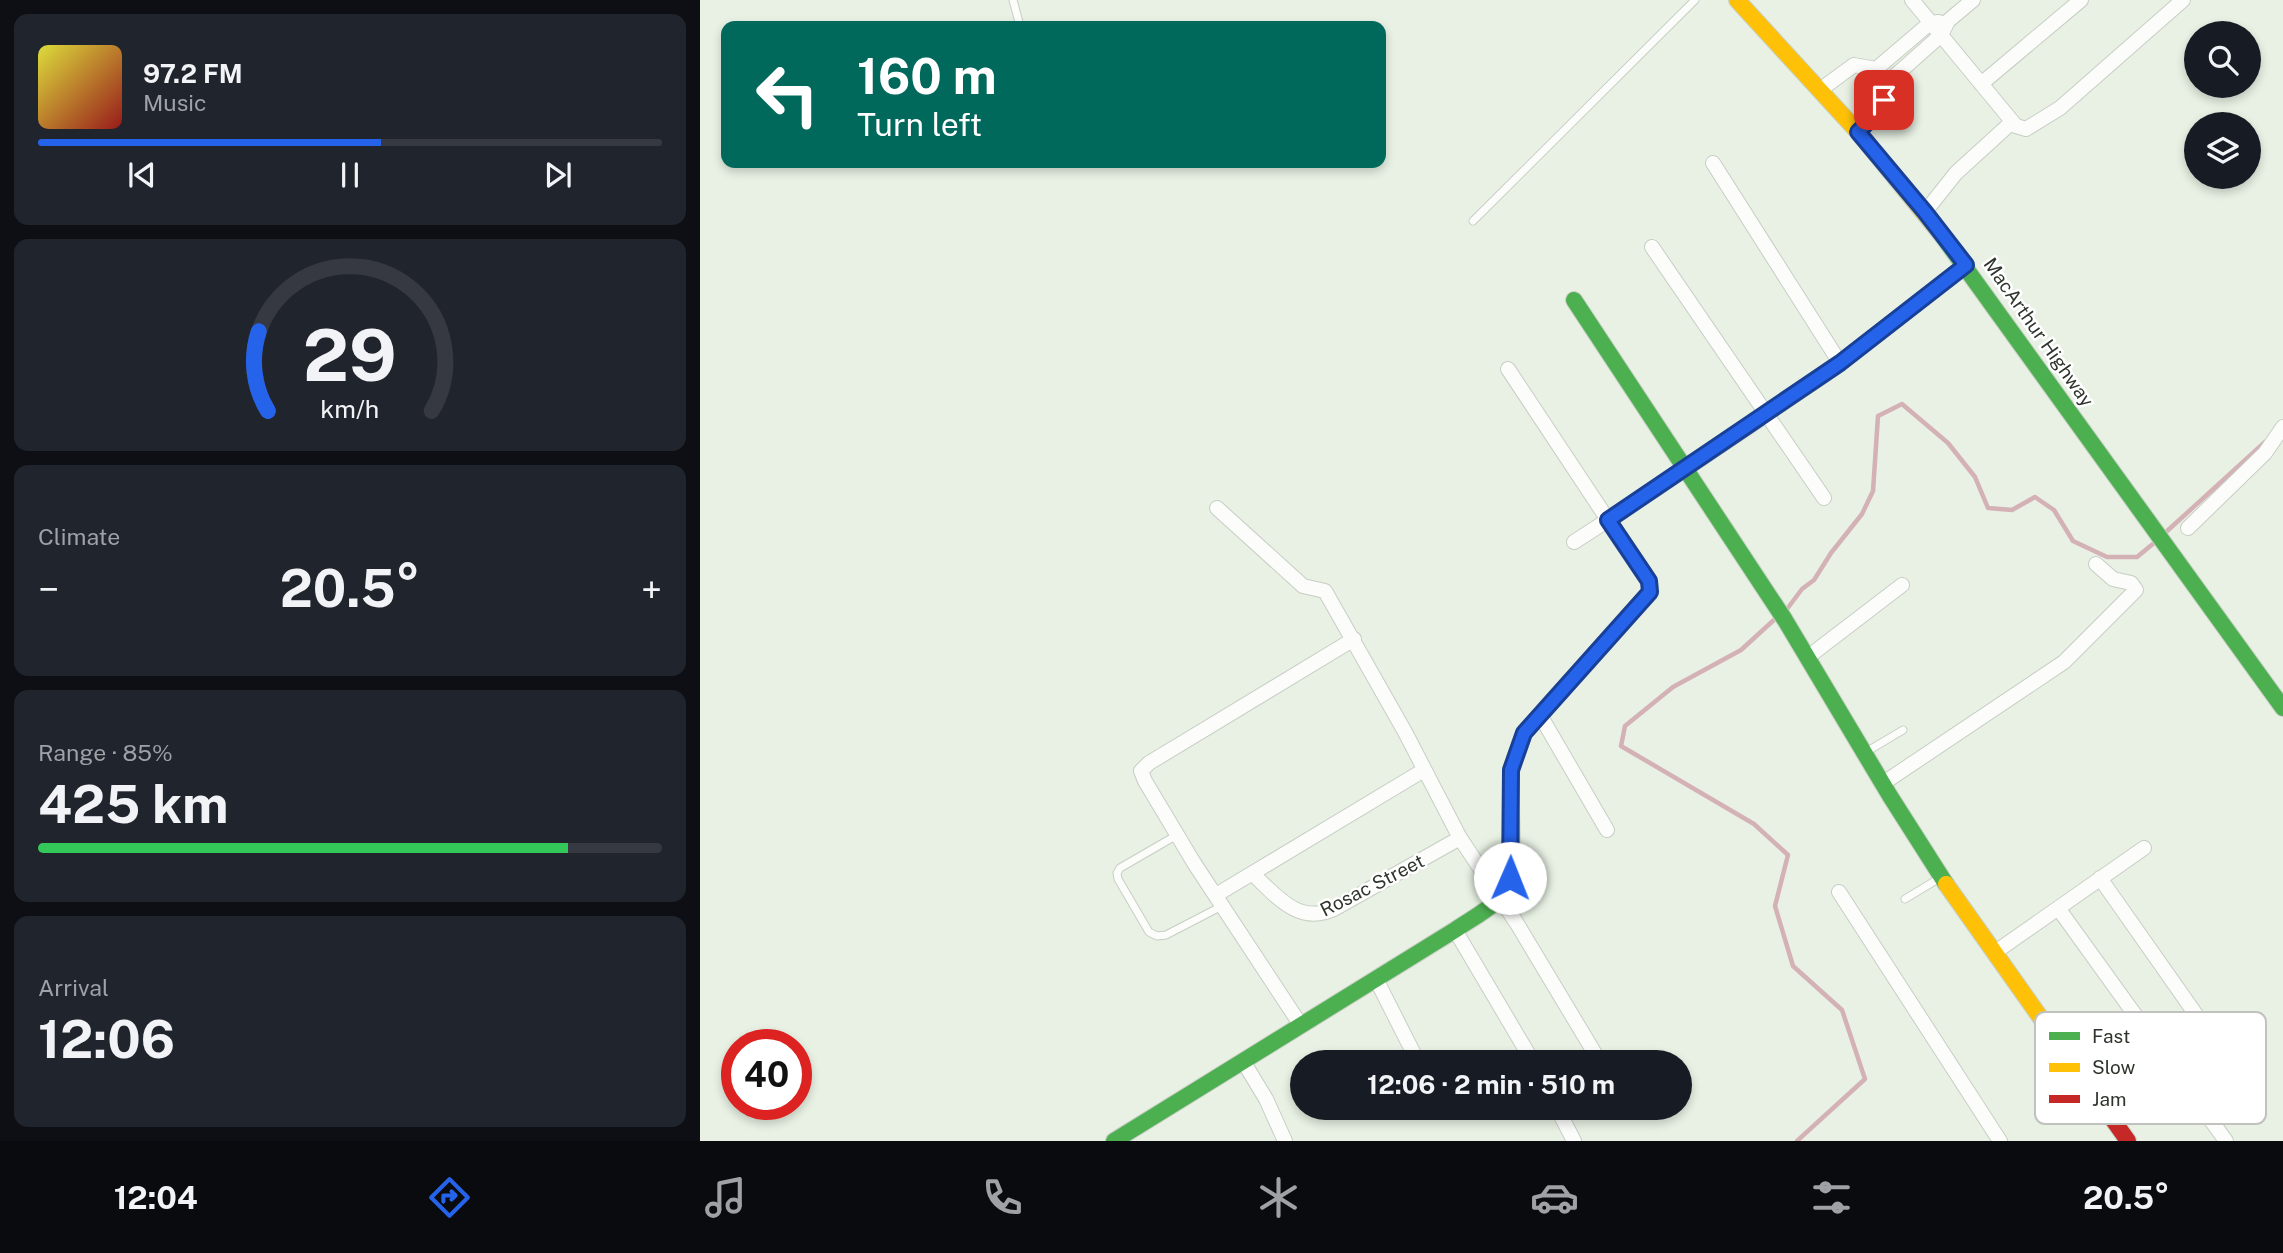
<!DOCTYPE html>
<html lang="en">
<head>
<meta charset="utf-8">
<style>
  :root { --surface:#171b24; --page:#20242c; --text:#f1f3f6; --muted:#9ea1a6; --line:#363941; --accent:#2563eb }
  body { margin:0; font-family:"Public Sans",sans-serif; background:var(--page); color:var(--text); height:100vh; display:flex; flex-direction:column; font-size:26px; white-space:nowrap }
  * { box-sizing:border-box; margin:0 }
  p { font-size:23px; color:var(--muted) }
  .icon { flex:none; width:38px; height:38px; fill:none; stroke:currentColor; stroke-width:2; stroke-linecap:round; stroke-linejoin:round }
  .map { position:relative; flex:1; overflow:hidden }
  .side { display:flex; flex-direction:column; gap:14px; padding:14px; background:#0d0f14; width:700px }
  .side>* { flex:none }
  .top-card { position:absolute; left:21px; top:21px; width:665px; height:147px; border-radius:14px; box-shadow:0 4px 10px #0003; background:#00695c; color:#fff; overflow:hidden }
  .controls { position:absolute; left:1484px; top:21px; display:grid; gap:14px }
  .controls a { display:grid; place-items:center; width:77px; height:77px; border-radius:50%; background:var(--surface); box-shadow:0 4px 10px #0003; font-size:35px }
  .speed { position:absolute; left:21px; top:1029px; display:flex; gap:14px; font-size:35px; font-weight:700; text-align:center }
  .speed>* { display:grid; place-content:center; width:91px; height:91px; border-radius:50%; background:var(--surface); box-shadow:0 4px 10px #0003; line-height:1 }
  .speed .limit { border:10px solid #d22; background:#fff; color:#111 }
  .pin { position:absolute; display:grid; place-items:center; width:60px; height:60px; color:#fff; margin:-30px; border-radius:14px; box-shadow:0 4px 10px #0006 }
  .me { position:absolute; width:77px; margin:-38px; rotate:1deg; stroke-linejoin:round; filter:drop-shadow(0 0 5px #0008) }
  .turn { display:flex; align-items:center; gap:24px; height:147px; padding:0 21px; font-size:32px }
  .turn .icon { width:91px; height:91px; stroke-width:2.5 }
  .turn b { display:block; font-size:49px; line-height:60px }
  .big { font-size:52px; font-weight:700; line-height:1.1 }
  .side .tile { flex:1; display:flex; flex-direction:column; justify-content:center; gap:10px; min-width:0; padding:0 24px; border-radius:14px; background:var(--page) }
  .side .dial { align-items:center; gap:0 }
  .dial svg { height:182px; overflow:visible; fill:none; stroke:var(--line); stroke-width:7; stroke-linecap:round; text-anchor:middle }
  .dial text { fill:var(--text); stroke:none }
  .song { display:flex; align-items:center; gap:21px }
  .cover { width:84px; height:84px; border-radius:10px; background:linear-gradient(135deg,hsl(60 70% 55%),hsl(0 70% 35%)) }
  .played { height:7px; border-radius:4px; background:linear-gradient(90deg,var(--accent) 55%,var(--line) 55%) }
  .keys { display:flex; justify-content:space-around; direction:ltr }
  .heat { display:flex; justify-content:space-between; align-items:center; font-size:38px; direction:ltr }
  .charge { height:10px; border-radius:5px; background:linear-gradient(90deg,#34c759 85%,var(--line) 0) }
  .trip { position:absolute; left:590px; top:1050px; width:402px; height:70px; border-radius:35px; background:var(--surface); box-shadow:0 4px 10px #0003; font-weight:700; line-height:70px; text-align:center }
  .tab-bar { display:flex; height:112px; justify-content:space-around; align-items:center; background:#090b0e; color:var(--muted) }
  .tab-bar .icon { width:49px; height:49px }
  .tab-bar .current { color:var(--accent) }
  .tab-bar b { font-size:32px; color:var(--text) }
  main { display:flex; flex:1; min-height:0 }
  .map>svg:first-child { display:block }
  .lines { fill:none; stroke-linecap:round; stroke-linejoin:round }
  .stream { stroke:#d4b1b4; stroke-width:4.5 }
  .lane-casing { stroke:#c7cec4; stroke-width:9 }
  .street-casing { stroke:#c7cec4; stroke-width:16 }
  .fast-casing { stroke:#c7cec4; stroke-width:18 }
  .slow-casing { stroke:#c7cec4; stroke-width:18 }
  .jam-casing { stroke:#c7cec4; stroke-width:18 }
  .lane { stroke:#fcfdfb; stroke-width:7 }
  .street { stroke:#fcfdfb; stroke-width:14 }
  .fast { stroke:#4caf50; stroke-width:16 }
  .slow { stroke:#ffc107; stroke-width:16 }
  .jam { stroke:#c62828; stroke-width:16 }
  .route-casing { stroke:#184099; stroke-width:18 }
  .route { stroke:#2563eb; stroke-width:12 }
  .labels { text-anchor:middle; stroke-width:5; stroke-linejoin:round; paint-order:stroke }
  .street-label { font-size:19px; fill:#2f352c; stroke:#fff }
  .key { fill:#fff; stroke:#c1c2c0; stroke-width:2 }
  .key-label { font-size:19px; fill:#2f352c }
</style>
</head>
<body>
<main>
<section class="side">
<div class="tile">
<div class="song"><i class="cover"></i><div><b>97.2 FM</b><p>Music</p></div></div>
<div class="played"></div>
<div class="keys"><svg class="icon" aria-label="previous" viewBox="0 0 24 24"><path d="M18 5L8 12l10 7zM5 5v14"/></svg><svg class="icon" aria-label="pause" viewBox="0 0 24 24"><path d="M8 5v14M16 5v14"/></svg><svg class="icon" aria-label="next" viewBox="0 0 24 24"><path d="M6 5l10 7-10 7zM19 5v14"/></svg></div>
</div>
<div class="tile dial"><svg viewBox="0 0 100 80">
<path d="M14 69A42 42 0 1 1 86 69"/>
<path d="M14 69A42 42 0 0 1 10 34" stroke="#2563eb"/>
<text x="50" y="56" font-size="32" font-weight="700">29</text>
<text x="50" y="72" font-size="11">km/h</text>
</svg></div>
<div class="tile"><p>Climate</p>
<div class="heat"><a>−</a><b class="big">20.5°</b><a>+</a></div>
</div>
<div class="tile"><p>Range · 85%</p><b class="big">425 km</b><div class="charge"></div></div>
<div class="tile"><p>Arrival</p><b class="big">12:06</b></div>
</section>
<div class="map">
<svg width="1583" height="1141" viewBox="0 0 1583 1141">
  <rect width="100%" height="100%" fill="#e8f1e4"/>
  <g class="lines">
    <path class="stream" d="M 1466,532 L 1565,442
      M 1087,609 L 1102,589 L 1114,580 L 1131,553 L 1162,514 L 1173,491 L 1178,416 L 1202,404 L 1248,443 L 1275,477 L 1288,508 L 1312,510 L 1335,497 L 1354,510 L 1373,541 L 1407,557 L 1437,557 L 1454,543
      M 1075,619 L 1041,650 L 973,687 L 925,726 L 921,746 L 1054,824 L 1088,855 L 1075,906 L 1093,966 L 1142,1010 L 1165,1079 L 1097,1141"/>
    <g class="lane-casing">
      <path id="lane" d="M 313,0 L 320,26
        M 773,221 L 995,0
        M 1166,752 L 1203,730
        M 477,835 L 420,868 L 417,873 L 418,879 L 449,932 L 457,936 L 466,935 L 522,906
        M 1205,899 L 1238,879"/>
    </g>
    <g class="street-casing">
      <path id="street" d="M 1212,0 L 1316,126 L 1326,129 L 1360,108 L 1483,0
        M 1281,84 L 1381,0
        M 1120,90 L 1154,65 L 1176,69 L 1230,23 L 1239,22
        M 1158,132 L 1182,106 L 1187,83 L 1241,35 L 1248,21 L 1273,0
        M 1013,163 L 1140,363
        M 1225,212 L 1256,173 L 1312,122
        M 952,247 L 1124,498
        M 808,369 L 908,520 L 874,542
        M 517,508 L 603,586 L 625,591 L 705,732 L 760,838 L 816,922 L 894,1052
        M 1488,528 L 1565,453 L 1583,427
        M 1108,657 L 1202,585
        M 840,715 L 907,830
        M 1182,784 L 1364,662 L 1436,590 L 1431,583 L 1413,579 L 1396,564
        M 553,874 C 577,897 599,925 634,909 L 760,838
        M 1400,878 L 1530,1063
        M 1139,892 L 1300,1141
        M 516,895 L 724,770
        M 1358,908 L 1526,1141
        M 755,930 L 833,1062
        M 1294,953 L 1444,848
        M 676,979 L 718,1062
        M 600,1024 L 494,863 L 445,781 L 441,771 L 449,763 L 654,639
        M 543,1061 L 566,1099 L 585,1141
        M 857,1108 L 874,1141"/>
    </g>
    <g class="fast-casing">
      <path id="fast" d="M 1241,234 L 1583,708
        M 874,300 L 1085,620 L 1190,796 L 1246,884
        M 1048,426 L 1140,363 L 1266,265
        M 414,1141 L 755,930 C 768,921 785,912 797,901 C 818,882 810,826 811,798"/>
    </g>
    <g class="slow-casing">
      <path id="slow" d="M 1037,0 L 1158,132 L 1241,234
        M 917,629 L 950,592 L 949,581 L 908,520 L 1048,426
        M 1246,884 L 1374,1065"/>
    </g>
    <g class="jam-casing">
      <path id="jam" d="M 811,798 L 811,770 L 824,733 L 917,629
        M 1374,1065 L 1428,1141"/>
    </g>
    <use href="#lane" class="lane"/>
    <use href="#street" class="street"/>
    <use href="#fast" class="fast"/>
    <use href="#slow" class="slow"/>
    <use href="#jam" class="jam"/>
  </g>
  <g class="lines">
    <g class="route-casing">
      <path id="route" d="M 810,878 L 811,770 L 824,733 L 950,592 L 949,581 L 908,520 L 1140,363 L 1266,265 L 1225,212 L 1158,132 L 1180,110 L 1184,100"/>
    </g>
    <use href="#route" class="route"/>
  </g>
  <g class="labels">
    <g class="street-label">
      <text transform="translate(1339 332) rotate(55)" y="7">MacArthur Highway</text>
      <text transform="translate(672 885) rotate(-27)" y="7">Rosac Street</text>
    </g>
  </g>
  <rect x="1335" y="1012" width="231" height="112" rx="10" class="key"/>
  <rect x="1349" y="1032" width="31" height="8" fill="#4caf50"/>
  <rect x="1349" y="1063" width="31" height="9" fill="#ffc107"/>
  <rect x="1349" y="1095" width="31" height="8" fill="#c62828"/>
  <g class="key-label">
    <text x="1392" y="1043">Fast</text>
    <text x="1392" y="1074">Slow</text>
    <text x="1392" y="1106">Jam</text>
  </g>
</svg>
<div class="controls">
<a><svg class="icon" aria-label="search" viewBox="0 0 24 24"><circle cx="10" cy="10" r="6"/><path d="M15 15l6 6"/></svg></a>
<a><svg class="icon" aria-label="layers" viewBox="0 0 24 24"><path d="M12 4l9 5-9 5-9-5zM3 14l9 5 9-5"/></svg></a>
</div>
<div class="speed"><div class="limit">40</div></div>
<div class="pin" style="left:1184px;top:100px;background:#d93025"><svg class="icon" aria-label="arrive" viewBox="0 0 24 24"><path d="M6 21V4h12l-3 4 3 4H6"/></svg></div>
<svg class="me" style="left:810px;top:878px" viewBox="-20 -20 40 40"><circle r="19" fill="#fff"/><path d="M0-13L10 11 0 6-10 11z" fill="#2563eb"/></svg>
<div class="trip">12:06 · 2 min · 510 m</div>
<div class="top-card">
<div class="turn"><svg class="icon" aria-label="left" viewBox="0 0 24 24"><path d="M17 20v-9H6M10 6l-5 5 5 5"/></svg><div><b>160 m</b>Turn left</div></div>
</div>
</div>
</main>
<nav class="tab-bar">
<b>12:04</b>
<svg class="icon current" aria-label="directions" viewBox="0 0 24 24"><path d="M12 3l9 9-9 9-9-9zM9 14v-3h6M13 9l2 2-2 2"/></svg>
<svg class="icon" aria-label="music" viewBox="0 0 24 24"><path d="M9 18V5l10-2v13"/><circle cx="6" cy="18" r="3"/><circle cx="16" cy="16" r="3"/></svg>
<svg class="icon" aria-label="phone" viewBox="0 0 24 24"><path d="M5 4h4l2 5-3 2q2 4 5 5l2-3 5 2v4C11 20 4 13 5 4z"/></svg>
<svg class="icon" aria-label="climate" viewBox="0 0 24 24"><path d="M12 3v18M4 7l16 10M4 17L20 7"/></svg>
<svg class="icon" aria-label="car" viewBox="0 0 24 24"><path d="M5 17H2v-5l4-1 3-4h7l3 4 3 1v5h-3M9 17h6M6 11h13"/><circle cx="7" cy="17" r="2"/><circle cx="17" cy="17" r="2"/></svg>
<svg class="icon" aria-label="filters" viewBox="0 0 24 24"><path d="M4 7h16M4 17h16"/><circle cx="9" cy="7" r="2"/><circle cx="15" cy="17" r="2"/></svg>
<b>20.5°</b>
</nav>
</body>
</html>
